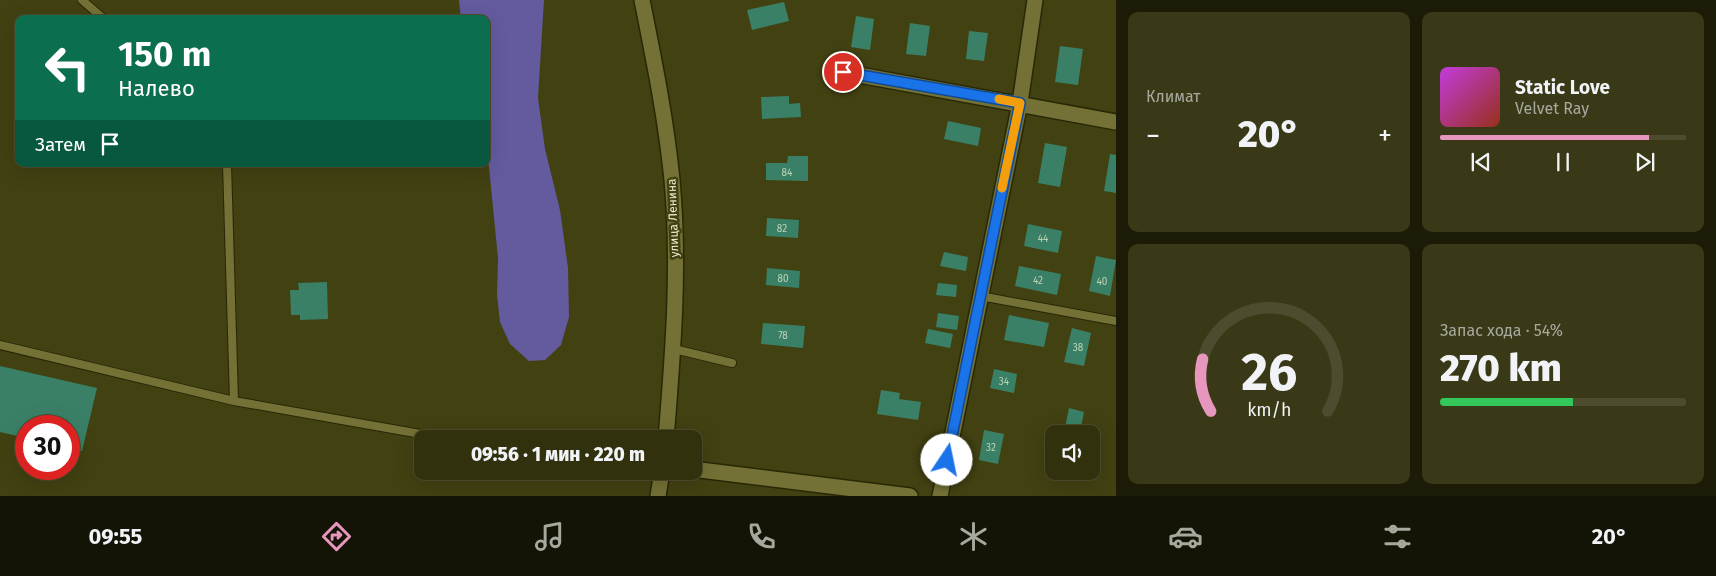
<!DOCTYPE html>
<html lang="ru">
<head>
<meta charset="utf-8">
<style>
  :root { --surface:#32310e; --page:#3a3917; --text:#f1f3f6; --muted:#a8a99e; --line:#4d4c2e; --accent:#e797bd }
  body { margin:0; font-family:"Fira Sans",sans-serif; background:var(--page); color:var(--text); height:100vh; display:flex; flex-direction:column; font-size:19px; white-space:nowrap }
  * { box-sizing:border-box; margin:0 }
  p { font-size:16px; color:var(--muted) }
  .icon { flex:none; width:28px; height:28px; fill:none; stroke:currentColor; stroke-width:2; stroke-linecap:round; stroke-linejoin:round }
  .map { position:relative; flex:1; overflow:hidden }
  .drawer { display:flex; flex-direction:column; gap:12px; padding:12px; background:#1c1b08; width:600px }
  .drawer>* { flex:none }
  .banner { position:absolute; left:15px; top:15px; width:475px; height:152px; border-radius:10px; box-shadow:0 5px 20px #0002,0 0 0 1px var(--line); background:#0b6e4f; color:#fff; overflow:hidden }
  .tools { position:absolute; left:1045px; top:425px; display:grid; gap:10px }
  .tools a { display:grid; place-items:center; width:55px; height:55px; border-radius:10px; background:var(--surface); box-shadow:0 5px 20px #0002,0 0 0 1px var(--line); font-size:25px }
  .speed { position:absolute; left:15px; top:415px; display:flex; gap:10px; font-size:25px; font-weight:700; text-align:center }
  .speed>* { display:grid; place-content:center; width:65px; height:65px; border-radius:50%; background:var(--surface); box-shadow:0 5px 20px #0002,0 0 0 1px var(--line); line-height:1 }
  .speed .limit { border:8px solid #d22; background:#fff; color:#111 }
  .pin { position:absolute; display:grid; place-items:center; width:42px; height:42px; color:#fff; margin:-21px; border:2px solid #fff; border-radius:50%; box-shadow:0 1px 5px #0007 }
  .me { position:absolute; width:55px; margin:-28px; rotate:11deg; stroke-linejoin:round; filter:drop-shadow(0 0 4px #0008) }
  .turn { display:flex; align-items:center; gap:18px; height:105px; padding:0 20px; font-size:22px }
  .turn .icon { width:65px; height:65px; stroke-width:2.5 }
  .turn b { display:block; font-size:35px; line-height:42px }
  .then { display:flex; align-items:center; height:48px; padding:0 20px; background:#0003; gap:10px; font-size:19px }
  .big { font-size:38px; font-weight:800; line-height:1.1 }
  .drawer .tile { flex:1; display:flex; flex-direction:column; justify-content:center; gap:8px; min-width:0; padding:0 18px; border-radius:10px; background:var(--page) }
  .drawer .dial { align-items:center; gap:0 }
  .dial svg { height:130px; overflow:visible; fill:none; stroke:var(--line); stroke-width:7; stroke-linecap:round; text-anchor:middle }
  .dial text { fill:var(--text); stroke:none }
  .song { display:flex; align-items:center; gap:15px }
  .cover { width:60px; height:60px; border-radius:8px; background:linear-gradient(135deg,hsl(290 70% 55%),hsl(10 70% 35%)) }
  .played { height:5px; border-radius:2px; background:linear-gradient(90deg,var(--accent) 85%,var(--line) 85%) }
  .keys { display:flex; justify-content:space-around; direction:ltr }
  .heat { display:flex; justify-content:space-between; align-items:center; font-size:28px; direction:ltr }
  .charge { height:8px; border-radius:4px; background:linear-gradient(90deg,#34c759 54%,var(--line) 0) }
  .drawer .tiles { flex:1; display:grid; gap:12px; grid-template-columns:repeat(2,1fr) }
  .trip { position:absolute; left:414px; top:430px; width:288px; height:50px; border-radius:10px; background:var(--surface); box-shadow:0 5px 20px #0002,0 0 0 1px var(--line); font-weight:800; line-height:50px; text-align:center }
  .menu { display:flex; height:80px; justify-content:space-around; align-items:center; background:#141406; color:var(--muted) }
  .menu .icon { width:35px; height:35px }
  .menu .selected { color:var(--accent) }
  .menu b { font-size:22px; color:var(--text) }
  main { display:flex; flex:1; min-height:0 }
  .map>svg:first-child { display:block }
  .forest { fill:#635b9d }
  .building { fill:#3a8067 }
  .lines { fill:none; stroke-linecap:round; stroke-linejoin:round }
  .lane-casing { stroke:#282706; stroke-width:10 }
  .street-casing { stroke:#282706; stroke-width:18 }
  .secondary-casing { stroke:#282706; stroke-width:18 }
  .lane { stroke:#737135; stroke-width:8 }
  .street { stroke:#737135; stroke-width:15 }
  .secondary { stroke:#737135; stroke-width:15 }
  .route-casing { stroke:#114b97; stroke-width:12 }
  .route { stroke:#1a73e8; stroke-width:9 }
  .slow { stroke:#f59e0b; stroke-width:9 }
  .labels { text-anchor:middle; stroke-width:5; stroke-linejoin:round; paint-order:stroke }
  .number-label { font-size:10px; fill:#c0d2b4 }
  .street-label { font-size:12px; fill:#ecedce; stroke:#424112 }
</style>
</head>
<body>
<main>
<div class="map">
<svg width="1116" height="496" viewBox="0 0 1116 496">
  <rect width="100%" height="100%" fill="#424112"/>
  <path class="forest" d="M 459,0 L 544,0 L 538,98 L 545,149 L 560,210 L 568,268 L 569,317 L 561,345 L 545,360 L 529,361 L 510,344 L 500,322 L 497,295 L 498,258 L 486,137 L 486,19 L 461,19 Z"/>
  <path class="building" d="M 784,2 L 789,21 L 752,30 L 747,10 Z
    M 856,16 L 874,19 L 870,50 L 851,47 Z
    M 910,23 L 930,26 L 926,56 L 906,54 Z
    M 969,31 L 988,33 L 984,61 L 966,59 Z
    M 1060,46 L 1083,49 L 1078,85 L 1055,82 Z
    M 789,96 L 789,104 L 800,103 L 801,117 L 762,119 L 761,97 Z
    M 948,121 L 981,128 L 978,146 L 944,139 Z
    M 1045,143 L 1067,147 L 1060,187 L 1038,183 Z
    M 1110,154 L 1116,155 L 1116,193 L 1104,191 Z
    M 788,156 L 808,156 L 808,181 L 766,180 L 766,163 L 787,163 Z
    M 767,218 L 799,220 L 798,238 L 766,236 Z
    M 1028,224 L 1062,231 L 1058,253 L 1024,246 Z
    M 944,252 L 968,257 L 966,271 L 940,266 Z
    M 1096,256 L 1116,260 L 1110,296 L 1089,291 Z
    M 1019,266 L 1061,274 L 1057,295 L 1015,286 Z
    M 767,268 L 800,271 L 799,288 L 766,285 Z
    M 327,282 L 328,319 L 300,320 L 300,315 L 291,315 L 290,290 L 299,290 L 298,283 Z
    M 938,283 L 957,285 L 956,297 L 936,295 Z
    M 938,313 L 959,316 L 957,330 L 936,327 Z
    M 1009,315 L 1049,323 L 1044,347 L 1004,340 Z
    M 763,323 L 805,326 L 803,348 L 761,344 Z
    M 1072,328 L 1091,333 L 1084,366 L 1064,362 Z
    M 928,329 L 953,334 L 950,348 L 925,343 Z
    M 0,366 L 97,388 L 82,451 L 69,448 L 69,426 L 26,426 L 26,438 L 0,432 Z
    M 994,369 L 1017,374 L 1014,393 L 990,388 Z
    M 881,390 L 900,393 L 899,399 L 921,402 L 918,420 L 877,414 Z
    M 1069,408 L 1084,412 L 1080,432 L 1065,428 Z
    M 984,430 L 1004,434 L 998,464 L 979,460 Z"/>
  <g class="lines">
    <g class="lane-casing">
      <path id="lane" d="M 82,0 L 104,19
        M 227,164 L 234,401
        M 980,296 L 1116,321
        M 0,345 L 234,401 L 449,439
        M 674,349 L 732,363"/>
    </g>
    <g class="street-casing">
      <path id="street" d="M 843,72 L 1116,122
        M 692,469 L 910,496
        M 940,496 L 1020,103 L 1035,0"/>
    </g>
    <g class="secondary-casing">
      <path id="secondary" d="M 642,0 C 654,60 666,119 672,180 C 680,266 673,353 666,439
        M 658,496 L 662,471"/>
    </g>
    <use href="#lane" class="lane"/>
    <use href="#street" class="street"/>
    <use href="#secondary" class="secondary"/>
  </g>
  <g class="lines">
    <g class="route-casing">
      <path id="route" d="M 843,72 L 1020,103 L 947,460"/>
    </g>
    <use href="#route" class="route"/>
    <path class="slow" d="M 999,99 L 1020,103 L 1002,188"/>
  </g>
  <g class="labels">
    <g class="number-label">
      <text x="787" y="176">84</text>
      <text x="782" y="232">82</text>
      <text x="1043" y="242">44</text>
      <text x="783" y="282">80</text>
      <text x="1038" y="284">42</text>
      <text x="1102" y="285">40</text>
      <text x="783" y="339">78</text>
      <text x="1078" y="351">38</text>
      <text x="1004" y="385">34</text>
      <text x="991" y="451">32</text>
    </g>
    <g class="street-label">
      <text transform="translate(673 218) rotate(-92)" y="4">улица Ленина</text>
    </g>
  </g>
</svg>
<div class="tools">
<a><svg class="icon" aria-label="sound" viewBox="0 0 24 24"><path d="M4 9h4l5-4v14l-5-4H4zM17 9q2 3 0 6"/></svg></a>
</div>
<div class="speed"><div class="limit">30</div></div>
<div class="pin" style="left:843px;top:72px;background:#d93025"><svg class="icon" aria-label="arrive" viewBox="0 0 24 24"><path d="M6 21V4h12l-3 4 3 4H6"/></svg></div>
<svg class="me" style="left:947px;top:460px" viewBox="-20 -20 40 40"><circle r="19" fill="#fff"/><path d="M0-13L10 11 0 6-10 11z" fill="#1a73e8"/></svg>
<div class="trip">09:56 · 1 мин · 220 m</div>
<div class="banner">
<div class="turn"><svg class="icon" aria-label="left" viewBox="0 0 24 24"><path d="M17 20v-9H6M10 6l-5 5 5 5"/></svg><div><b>150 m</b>Налево</div></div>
<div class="then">Затем<svg class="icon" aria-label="arrive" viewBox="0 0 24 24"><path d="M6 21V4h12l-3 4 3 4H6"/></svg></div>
</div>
</div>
<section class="drawer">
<div class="tiles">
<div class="tile"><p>Климат</p>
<div class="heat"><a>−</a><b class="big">20°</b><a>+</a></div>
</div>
<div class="tile">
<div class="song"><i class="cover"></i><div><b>Static Love</b><p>Velvet Ray</p></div></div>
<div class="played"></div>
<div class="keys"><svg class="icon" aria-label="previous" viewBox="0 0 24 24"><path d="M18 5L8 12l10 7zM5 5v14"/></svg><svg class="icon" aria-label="pause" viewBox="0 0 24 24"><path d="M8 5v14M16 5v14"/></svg><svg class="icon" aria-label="next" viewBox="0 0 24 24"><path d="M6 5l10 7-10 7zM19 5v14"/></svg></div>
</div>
<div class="tile dial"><svg viewBox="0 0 100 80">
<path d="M14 69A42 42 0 1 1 86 69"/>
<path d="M14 69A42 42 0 0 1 9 37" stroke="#e797bd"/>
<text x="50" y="56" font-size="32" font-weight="700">26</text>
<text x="50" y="72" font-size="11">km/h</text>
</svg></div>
<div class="tile"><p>Запас хода · 54%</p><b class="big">270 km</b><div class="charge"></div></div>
</div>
</section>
</main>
<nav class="menu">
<b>09:55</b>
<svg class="icon selected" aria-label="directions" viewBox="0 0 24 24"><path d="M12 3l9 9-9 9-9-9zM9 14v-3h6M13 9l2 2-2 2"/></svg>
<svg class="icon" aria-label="music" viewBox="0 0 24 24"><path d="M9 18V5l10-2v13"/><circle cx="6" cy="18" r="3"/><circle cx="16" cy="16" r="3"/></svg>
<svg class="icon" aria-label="phone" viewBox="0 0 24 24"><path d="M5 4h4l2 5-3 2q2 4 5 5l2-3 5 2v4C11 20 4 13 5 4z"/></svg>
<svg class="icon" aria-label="climate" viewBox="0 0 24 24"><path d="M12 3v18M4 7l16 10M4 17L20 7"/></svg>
<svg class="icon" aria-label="car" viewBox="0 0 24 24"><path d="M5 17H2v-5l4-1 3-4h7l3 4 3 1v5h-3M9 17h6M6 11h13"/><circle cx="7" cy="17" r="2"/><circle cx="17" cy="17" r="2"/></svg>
<svg class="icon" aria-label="filters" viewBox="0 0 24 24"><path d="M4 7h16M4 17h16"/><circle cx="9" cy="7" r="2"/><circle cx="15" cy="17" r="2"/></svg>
<b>20°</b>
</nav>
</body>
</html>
